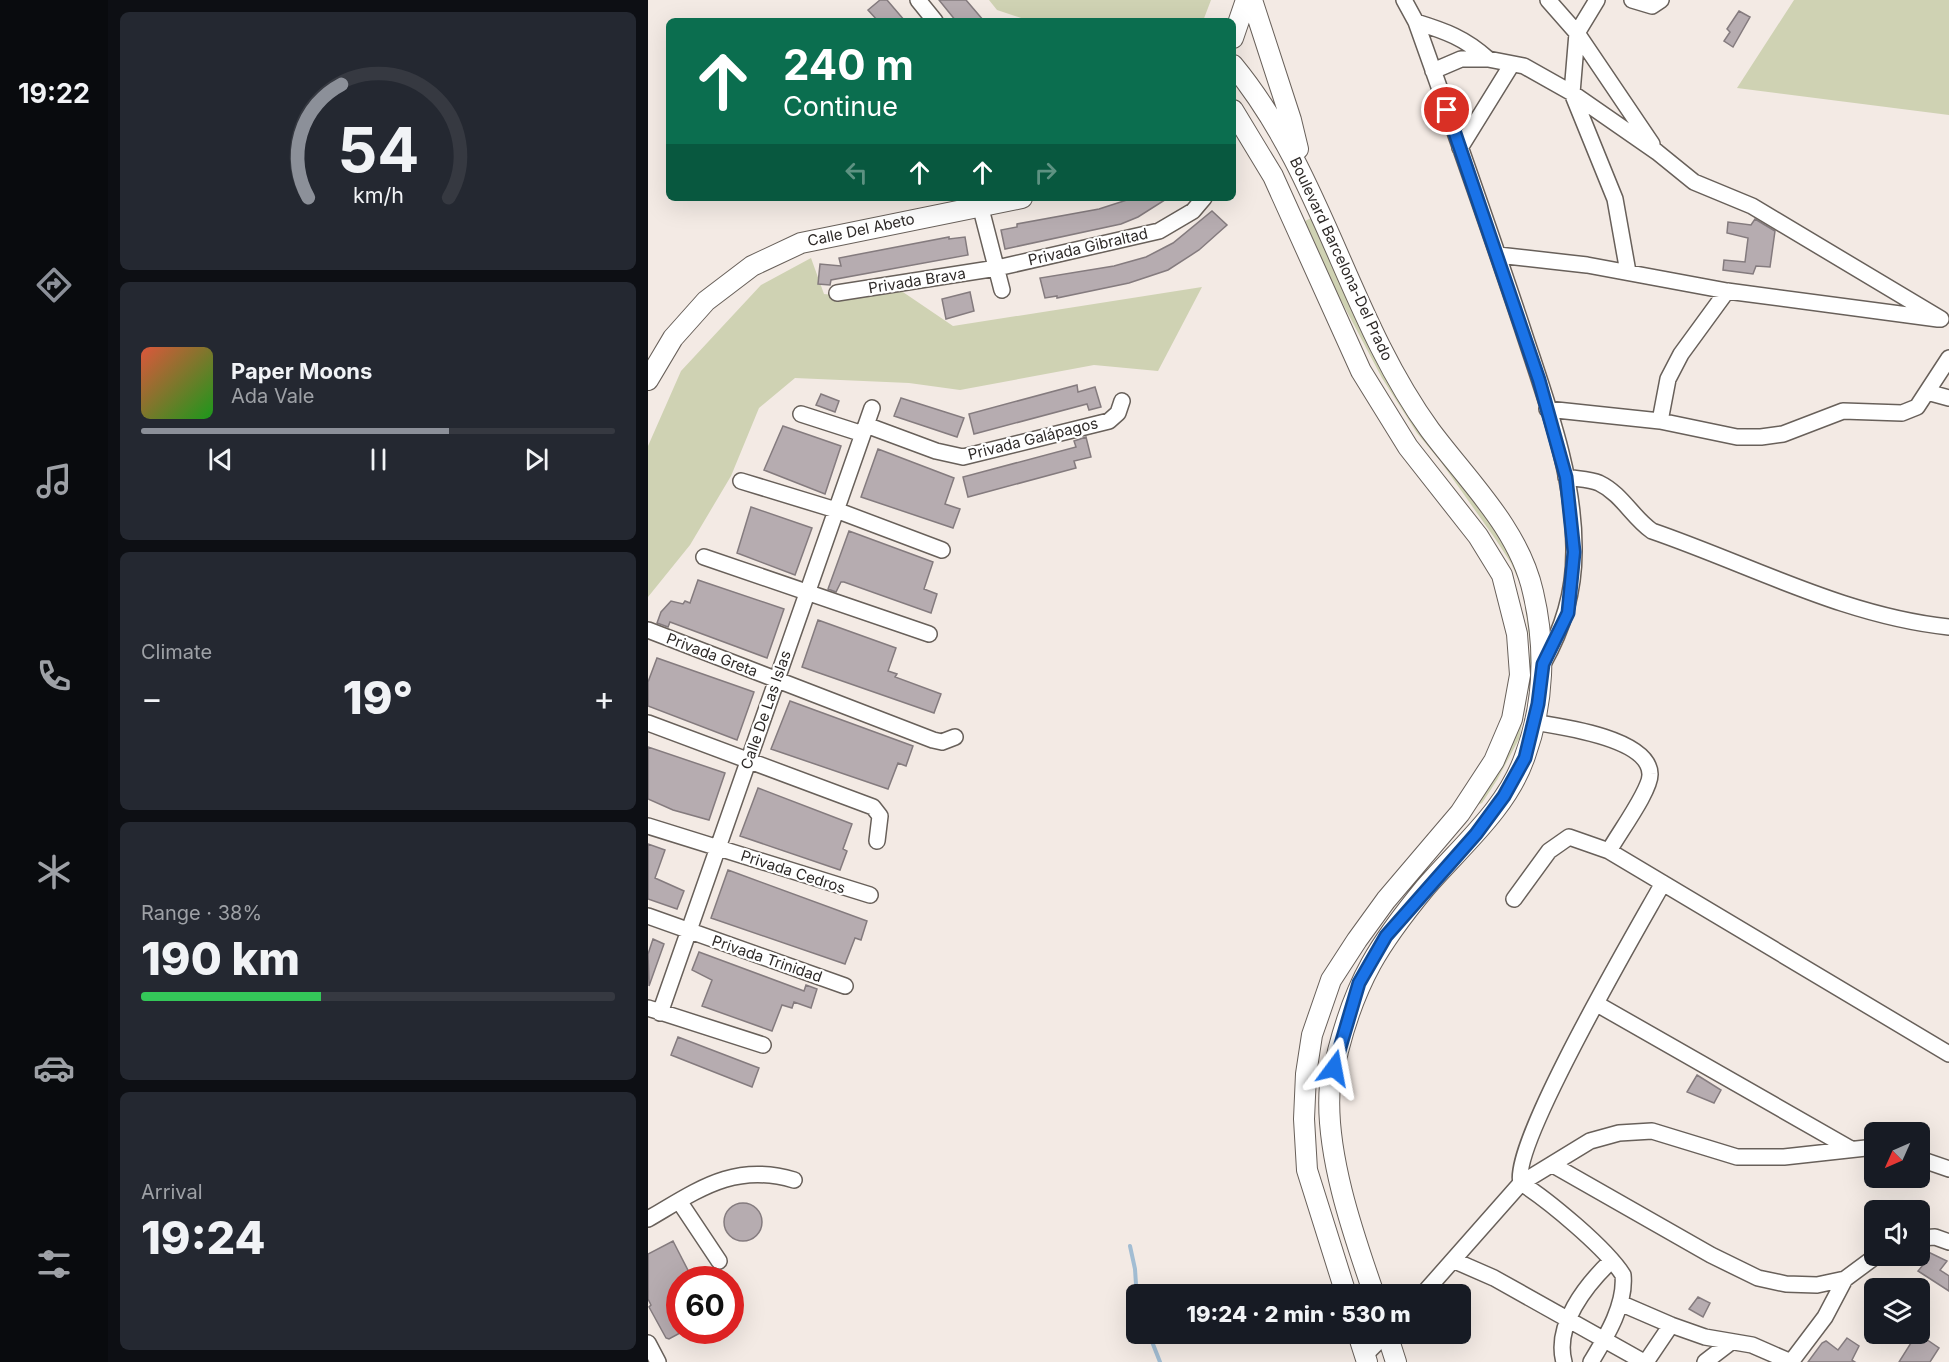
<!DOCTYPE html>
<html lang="en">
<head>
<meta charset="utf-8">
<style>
  :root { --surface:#171b24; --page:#242831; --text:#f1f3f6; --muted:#9ea1a6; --line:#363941; --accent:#8c9099 }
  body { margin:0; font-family:Inter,sans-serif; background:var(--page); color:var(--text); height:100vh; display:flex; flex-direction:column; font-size:22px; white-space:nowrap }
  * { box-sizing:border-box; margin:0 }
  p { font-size:20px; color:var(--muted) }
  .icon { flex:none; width:33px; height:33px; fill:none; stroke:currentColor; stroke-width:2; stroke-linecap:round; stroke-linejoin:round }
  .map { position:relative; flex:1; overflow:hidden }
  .sheet { display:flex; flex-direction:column; gap:12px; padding:12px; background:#0d0f14; width:540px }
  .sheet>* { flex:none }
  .guide { position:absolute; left:18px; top:18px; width:570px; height:183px; border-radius:9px; box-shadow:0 6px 24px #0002; background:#0b6e4f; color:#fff; overflow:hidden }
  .needle { width:39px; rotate:225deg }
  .fabs { position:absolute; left:1216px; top:1122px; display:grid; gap:12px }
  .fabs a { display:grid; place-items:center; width:66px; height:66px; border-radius:9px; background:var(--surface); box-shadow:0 6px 24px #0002; font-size:30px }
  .speed { position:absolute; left:18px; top:1266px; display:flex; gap:12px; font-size:30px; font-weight:700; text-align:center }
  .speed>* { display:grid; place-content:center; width:78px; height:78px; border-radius:50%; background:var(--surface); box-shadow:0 6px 24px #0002; line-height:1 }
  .speed .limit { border:9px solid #d22; background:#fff; color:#111 }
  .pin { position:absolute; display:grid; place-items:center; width:51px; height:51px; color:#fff; margin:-26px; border:3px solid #fff; border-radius:50%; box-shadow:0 2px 6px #0007 }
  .me { position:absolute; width:66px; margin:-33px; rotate:13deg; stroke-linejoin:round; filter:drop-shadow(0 0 4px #0008) }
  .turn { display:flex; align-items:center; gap:21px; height:126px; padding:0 18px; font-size:27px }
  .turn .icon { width:78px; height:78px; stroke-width:2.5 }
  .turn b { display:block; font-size:42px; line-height:51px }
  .lanes { display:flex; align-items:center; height:57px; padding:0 18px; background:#0003; justify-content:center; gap:30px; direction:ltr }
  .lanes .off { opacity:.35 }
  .big { font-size:45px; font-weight:800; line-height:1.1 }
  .sheet .card { flex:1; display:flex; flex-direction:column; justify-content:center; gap:9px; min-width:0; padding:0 21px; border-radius:9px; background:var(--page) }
  .sheet .dial { align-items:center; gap:0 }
  .dial svg { height:156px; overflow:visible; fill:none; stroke:var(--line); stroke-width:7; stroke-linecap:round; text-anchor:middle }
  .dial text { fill:var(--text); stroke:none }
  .song { display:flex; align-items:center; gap:18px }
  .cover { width:72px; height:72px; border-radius:9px; background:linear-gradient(135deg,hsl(10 70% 55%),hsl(120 70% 35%)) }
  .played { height:6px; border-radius:3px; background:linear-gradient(90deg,var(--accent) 65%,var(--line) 65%) }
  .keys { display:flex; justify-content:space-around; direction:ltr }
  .heat { display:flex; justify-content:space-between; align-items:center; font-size:33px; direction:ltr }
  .charge { height:9px; border-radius:4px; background:linear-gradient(90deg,#34c759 38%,var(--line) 0) }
  .trip { position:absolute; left:478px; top:1284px; width:345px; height:60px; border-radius:9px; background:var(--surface); box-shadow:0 6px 24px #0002; font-weight:800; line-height:60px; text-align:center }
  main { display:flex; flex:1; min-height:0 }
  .tab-bar { display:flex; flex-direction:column; width:108px; justify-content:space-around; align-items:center; background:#090b0e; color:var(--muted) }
  .tab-bar .icon { width:42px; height:42px }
  .tab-bar .on { color:var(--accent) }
  .tab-bar b { font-size:27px; color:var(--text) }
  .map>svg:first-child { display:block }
  .green { fill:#cfd2b3 }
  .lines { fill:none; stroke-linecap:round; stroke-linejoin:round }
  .stream { stroke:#a2bdd3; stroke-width:4 }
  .building { fill:#b6acb0; stroke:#847b7e; stroke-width:1.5 }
  .minor-casing { stroke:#68605a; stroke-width:18 }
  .major-casing { stroke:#68605a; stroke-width:22 }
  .minor { stroke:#fff; stroke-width:15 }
  .major { stroke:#fff; stroke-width:20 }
  .route-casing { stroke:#114b97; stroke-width:15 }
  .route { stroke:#1a73e8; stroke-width:10 }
  .labels { text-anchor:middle; stroke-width:4.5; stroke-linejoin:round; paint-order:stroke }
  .street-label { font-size:15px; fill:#2d2927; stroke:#fff }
</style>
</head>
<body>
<main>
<nav class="tab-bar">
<b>19:22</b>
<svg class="icon on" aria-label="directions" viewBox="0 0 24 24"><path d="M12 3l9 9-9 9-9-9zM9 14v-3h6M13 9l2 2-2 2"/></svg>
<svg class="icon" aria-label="music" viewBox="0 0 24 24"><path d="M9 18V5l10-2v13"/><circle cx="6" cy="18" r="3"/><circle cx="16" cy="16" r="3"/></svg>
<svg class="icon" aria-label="phone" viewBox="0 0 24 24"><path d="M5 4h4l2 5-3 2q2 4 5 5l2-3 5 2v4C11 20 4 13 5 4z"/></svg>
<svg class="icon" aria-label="climate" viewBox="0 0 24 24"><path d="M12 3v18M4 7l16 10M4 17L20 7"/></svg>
<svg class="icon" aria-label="car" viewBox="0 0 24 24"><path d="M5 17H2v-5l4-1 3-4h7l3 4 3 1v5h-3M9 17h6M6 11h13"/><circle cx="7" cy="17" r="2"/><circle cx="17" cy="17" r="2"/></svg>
<svg class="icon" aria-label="filters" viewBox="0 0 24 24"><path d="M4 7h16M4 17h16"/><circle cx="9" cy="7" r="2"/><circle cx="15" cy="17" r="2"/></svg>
</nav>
<section class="sheet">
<div class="card dial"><svg viewBox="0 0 100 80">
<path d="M14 69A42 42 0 1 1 86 69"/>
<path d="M14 69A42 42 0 0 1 31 11" stroke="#8c9099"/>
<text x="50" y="56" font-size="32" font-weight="700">54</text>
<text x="50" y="72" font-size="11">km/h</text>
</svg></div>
<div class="card">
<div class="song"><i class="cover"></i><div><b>Paper Moons</b><p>Ada Vale</p></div></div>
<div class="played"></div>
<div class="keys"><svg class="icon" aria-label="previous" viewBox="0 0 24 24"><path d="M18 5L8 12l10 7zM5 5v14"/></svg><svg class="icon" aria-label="pause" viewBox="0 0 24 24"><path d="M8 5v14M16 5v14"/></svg><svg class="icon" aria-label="next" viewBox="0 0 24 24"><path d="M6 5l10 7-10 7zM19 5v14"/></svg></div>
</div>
<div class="card"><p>Climate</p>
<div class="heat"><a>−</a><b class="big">19°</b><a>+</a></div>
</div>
<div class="card"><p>Range · 38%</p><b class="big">190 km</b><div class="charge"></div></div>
<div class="card"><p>Arrival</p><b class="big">19:24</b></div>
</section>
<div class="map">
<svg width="1301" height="1362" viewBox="0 0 1301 1362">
  <rect width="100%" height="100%" fill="#f3eae4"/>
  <path class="green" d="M 341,0 L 563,0 L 555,21 L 382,21 L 349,10 Z
    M 1146,0 L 1301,0 L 1301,115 L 1089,88 Z
    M 667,216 L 724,346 L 868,560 L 888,650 L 871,739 L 849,780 L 834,803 L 827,806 L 865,739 L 883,652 L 875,590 L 863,563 L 848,540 L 793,462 L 769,433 L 734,378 L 687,289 L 657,221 Z
    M 163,258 L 176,294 L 205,297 L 249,288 L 305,326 L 554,287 L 510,371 L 446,365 L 312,390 L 261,383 L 147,378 L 111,408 L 83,476 L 42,545 L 0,597 L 0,446 L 33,371 L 113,285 Z"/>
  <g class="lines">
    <path class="stream" d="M 482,1246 L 487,1269 L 489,1300
      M 501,1334 L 512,1362"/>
  </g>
  <path class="building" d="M 232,0 L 239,0 L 257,21 L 230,21 L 220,10 Z
    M 291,0 L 318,0 L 336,21 L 308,21 Z
    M 1091,11 L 1102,17 L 1085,47 L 1076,41 L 1082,32 L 1079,29 Z
    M 485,198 L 520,198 L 490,217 L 473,224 L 357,249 L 353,230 L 369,227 L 369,224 L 451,209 Z
    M 564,211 L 579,225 L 551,250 L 520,270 L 481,283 L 409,298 L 409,296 L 397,298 L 392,278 L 466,266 L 498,257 L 525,243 Z
    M 1107,219 L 1127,231 L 1122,267 L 1108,266 L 1105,274 L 1075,270 L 1076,260 L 1097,262 L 1100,238 L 1079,233 L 1080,222 L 1103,225 Z
    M 301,237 L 301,239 L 317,237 L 320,255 L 183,280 L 182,285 L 170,284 L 172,264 L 193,266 L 191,258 Z
    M 322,292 L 326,311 L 298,319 L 294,299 Z
    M 429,385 L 430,392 L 447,387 L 453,407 L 441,410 L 439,404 L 326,434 L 321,414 Z
    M 173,394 L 191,401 L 187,412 L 168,405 Z
    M 253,398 L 316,418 L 309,437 L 246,416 Z
    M 135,426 L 193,446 L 177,494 L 116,470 Z
    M 438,437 L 443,457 L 426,461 L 428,468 L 320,497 L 315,477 L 428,447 L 426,441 Z
    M 230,449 L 306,478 L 297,504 L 312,509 L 305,528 L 213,497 Z
    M 103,507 L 164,528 L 147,575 L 89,553 Z
    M 201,531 L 285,562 L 276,589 L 289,594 L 283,613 L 196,582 L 193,582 L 188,592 L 180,589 Z
    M 50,580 L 136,609 L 119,658 L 22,622 L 20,627 L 9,623 L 13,612 L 23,601 L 35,604 L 37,601 L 42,603 Z
    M 170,620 L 248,648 L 240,671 L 249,674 L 247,677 L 293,694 L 286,713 L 154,667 Z
    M 9,658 L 106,692 L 89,740 L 0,706 L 0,682 Z
    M 142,701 L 265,746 L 258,766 L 250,763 L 240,789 L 123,749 Z
    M 0,747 L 77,773 L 61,820 L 25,810 L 0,799 Z
    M 110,788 L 204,824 L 195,849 L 199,851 L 192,870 L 92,836 Z
    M 0,844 L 17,850 L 7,878 L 36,891 L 29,909 L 0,899 Z
    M 80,870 L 219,921 L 213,940 L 207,938 L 197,964 L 63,918 Z
    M 5,939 L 16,944 L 1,986 L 0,954 Z
    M 51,952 L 156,991 L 158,985 L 169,989 L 163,1008 L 146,1002 L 144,1008 L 134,1005 L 124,1031 L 54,1006 L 64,980 L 44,970 Z
    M 30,1037 L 111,1068 L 104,1087 L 23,1055 Z
    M 1049,1075 L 1073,1090 L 1066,1103 L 1039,1092 Z
    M76 1222a19 19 0 1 1 38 0a19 19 0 1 1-38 0Z
    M 25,1241 L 45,1280 L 32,1280 L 32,1333 L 21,1339 L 18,1338 L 1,1307 L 3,1305 L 0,1299 L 0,1254 Z
    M 1274,1249 L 1299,1261 L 1292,1270 L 1301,1276 L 1301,1291 L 1270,1271 L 1275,1265 L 1267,1260 L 1272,1256 Z
    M 1050,1297 L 1062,1303 L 1055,1317 L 1041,1309 Z
    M 1263,1334 L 1278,1334 L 1275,1337 L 1291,1348 L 1282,1362 L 1251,1362 L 1263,1343 L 1258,1340 Z
    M 1199,1338 L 1211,1346 L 1204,1360 L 1207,1362 L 1160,1362 L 1174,1343 L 1178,1341 L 1190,1350 Z"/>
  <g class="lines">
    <g class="minor-casing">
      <path id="minor" d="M 270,0 L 287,21
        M 756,0 L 768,22 C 804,123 840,225 874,327 C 897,398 927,475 926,551 C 926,593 915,628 895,664
        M 900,0 L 929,33 L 1004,144
        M 949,0 L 929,33 L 924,93 L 967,199 L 980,272
        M 984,0 L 1004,6 L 1013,0
        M 768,22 C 797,31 817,38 840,59
        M 785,71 L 813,59 L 840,59 L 876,66 L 924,93 L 1009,152 L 1046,182 L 1104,206 L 1293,319
        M 812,148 L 864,64
        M 332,205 L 354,290
        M 850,255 L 939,265 L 1079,291 L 1290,319
        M 189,293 L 349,268 L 511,231 L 545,211 L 556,198
        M 1279,392 L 1301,398
        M 899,409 L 1012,421 L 1089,437 L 1113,437 L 1135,434 L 1195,411 L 1254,413 L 1269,407 L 1301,358
        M 153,414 L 215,434
        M 1012,421 L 1020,379 L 1033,354 L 1079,291
        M 218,425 L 288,451 L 315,457 L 461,421 L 470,413 L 474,401
        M 918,477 C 928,479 942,479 951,483 C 974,494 984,517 1004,531 C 1103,565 1196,616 1301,627
        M 93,481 L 188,510 L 294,550
        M 56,557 L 281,634
        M 0,630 L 285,740 L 294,742 L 307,737
        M 885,722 C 911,726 1001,738 1002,774 C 1003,790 970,834 961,851
        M 0,723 L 225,807 L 232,816 L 229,841
        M 0,826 L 222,895
        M 866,899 L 901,851 L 921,837 L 961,851 L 1301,1054
        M 0,916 L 197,986
        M 949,1004 L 1203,1149
        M 0,1008 L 115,1045
        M 12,1013 L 224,408
        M 1272,1159 L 1301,1169
        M 905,1165 L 1063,1255 L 1110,1278 L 1138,1284 L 1169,1285 L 1197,1279
        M 31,1201 L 71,1261
        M 0,1219 C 50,1190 86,1162 146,1180
        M 1272,1238 L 1287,1237 L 1301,1242
        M 807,1261 L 846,1278 L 996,1362
        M 775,1294 L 873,1183 L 942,1141 L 971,1133 L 1004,1131 L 1089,1157 L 1136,1157 L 1227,1147
        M 972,1303 L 1023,1325 L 1057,1337 L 1104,1345 L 1143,1362
        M 0,1343 L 10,1362
        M 717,1355 L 738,1334
        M 916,1362 C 906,1325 938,1285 963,1261
        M 943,1362 C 958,1337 978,1305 975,1275 C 958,1248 900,1200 873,1183 C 861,1147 990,928 1015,883
        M 998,1362 L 1023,1325
        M 1057,1362 L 1083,1342
        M 1143,1362 L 1177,1317 L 1197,1279 L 1228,1256"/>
    </g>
    <g class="major-casing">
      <path id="major" d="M 604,0 L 643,120 L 650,149
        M 585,38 L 598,0
        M 585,65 C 675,174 700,317 782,430 C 820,481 871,529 885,592 C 898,647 896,704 877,756 C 859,809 812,847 777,888 C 731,944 708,980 690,1051 C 688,1062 683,1074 682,1085 C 676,1150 705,1234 726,1294
        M 585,110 L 625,176 L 713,371 L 760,447 L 830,536 L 854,575 L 869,634 L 872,675 L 864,719 L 846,761 L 812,813 L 738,900 L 709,940 L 683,980 L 664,1035 L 658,1074 L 656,1119 L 659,1170 L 698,1294
        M 0,380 L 25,338 L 58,301 L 104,266 L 153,243 L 374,198
        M 710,1334 L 719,1362
        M 739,1334 L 748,1362"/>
    </g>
    <use href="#minor" class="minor"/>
    <use href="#major" class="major"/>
  </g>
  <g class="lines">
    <g class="route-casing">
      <path id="route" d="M 686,1068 L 711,983 L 738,936 L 828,834 L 856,796 L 877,758 L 890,704 L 895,664 L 920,613 L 926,552 L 918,477 L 891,380 L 799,110"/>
    </g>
    <use href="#route" class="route"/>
  </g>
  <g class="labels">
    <g class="street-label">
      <text transform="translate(213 230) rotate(-12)" y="5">Calle Del Abeto</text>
      <text transform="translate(440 247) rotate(-13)" y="5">Privada Gibraltad</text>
      <text transform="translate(693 259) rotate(65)" y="5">Boulevard Barcelona-Del Prado</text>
      <text transform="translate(269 281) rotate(-9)" y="5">Privada Brava</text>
      <text transform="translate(385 439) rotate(-14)" y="5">Privada Galápagos</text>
      <text transform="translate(64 655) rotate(21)" y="5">Privada Greta</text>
      <text transform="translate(118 710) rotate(-71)" y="5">Calle De Las Islas</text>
      <text transform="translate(145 872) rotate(18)" y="5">Privada Cedros</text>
      <text transform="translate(119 959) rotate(19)" y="5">Privada Trinidad</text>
    </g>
  </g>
</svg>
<div class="fabs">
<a><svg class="needle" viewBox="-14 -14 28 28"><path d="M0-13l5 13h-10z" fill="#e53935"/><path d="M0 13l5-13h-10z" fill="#9ea1a6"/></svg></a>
<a><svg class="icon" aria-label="sound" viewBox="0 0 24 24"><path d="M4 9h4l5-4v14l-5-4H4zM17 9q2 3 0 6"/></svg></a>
<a><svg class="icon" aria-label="layers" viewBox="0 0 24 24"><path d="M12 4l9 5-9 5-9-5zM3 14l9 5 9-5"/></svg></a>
</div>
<div class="speed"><div class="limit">60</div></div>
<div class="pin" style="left:799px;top:110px;background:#d93025"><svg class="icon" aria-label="arrive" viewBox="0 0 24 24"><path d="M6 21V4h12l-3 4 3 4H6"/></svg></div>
<svg class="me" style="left:686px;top:1068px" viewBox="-20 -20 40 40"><path d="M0-17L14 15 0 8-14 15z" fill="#1a73e8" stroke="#fff" stroke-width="4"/></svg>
<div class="trip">19:24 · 2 min · 530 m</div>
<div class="guide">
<div class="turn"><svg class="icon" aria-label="ahead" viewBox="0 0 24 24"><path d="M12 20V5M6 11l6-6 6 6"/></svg><div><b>240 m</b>Continue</div></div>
<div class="lanes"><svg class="icon off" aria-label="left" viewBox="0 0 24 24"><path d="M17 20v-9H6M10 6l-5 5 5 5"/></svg><svg class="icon" aria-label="ahead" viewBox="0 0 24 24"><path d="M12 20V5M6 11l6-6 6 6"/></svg><svg class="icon" aria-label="ahead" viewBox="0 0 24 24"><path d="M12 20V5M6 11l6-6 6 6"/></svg><svg class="icon off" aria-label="right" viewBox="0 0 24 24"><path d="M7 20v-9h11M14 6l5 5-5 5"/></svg></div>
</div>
</div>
</main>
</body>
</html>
